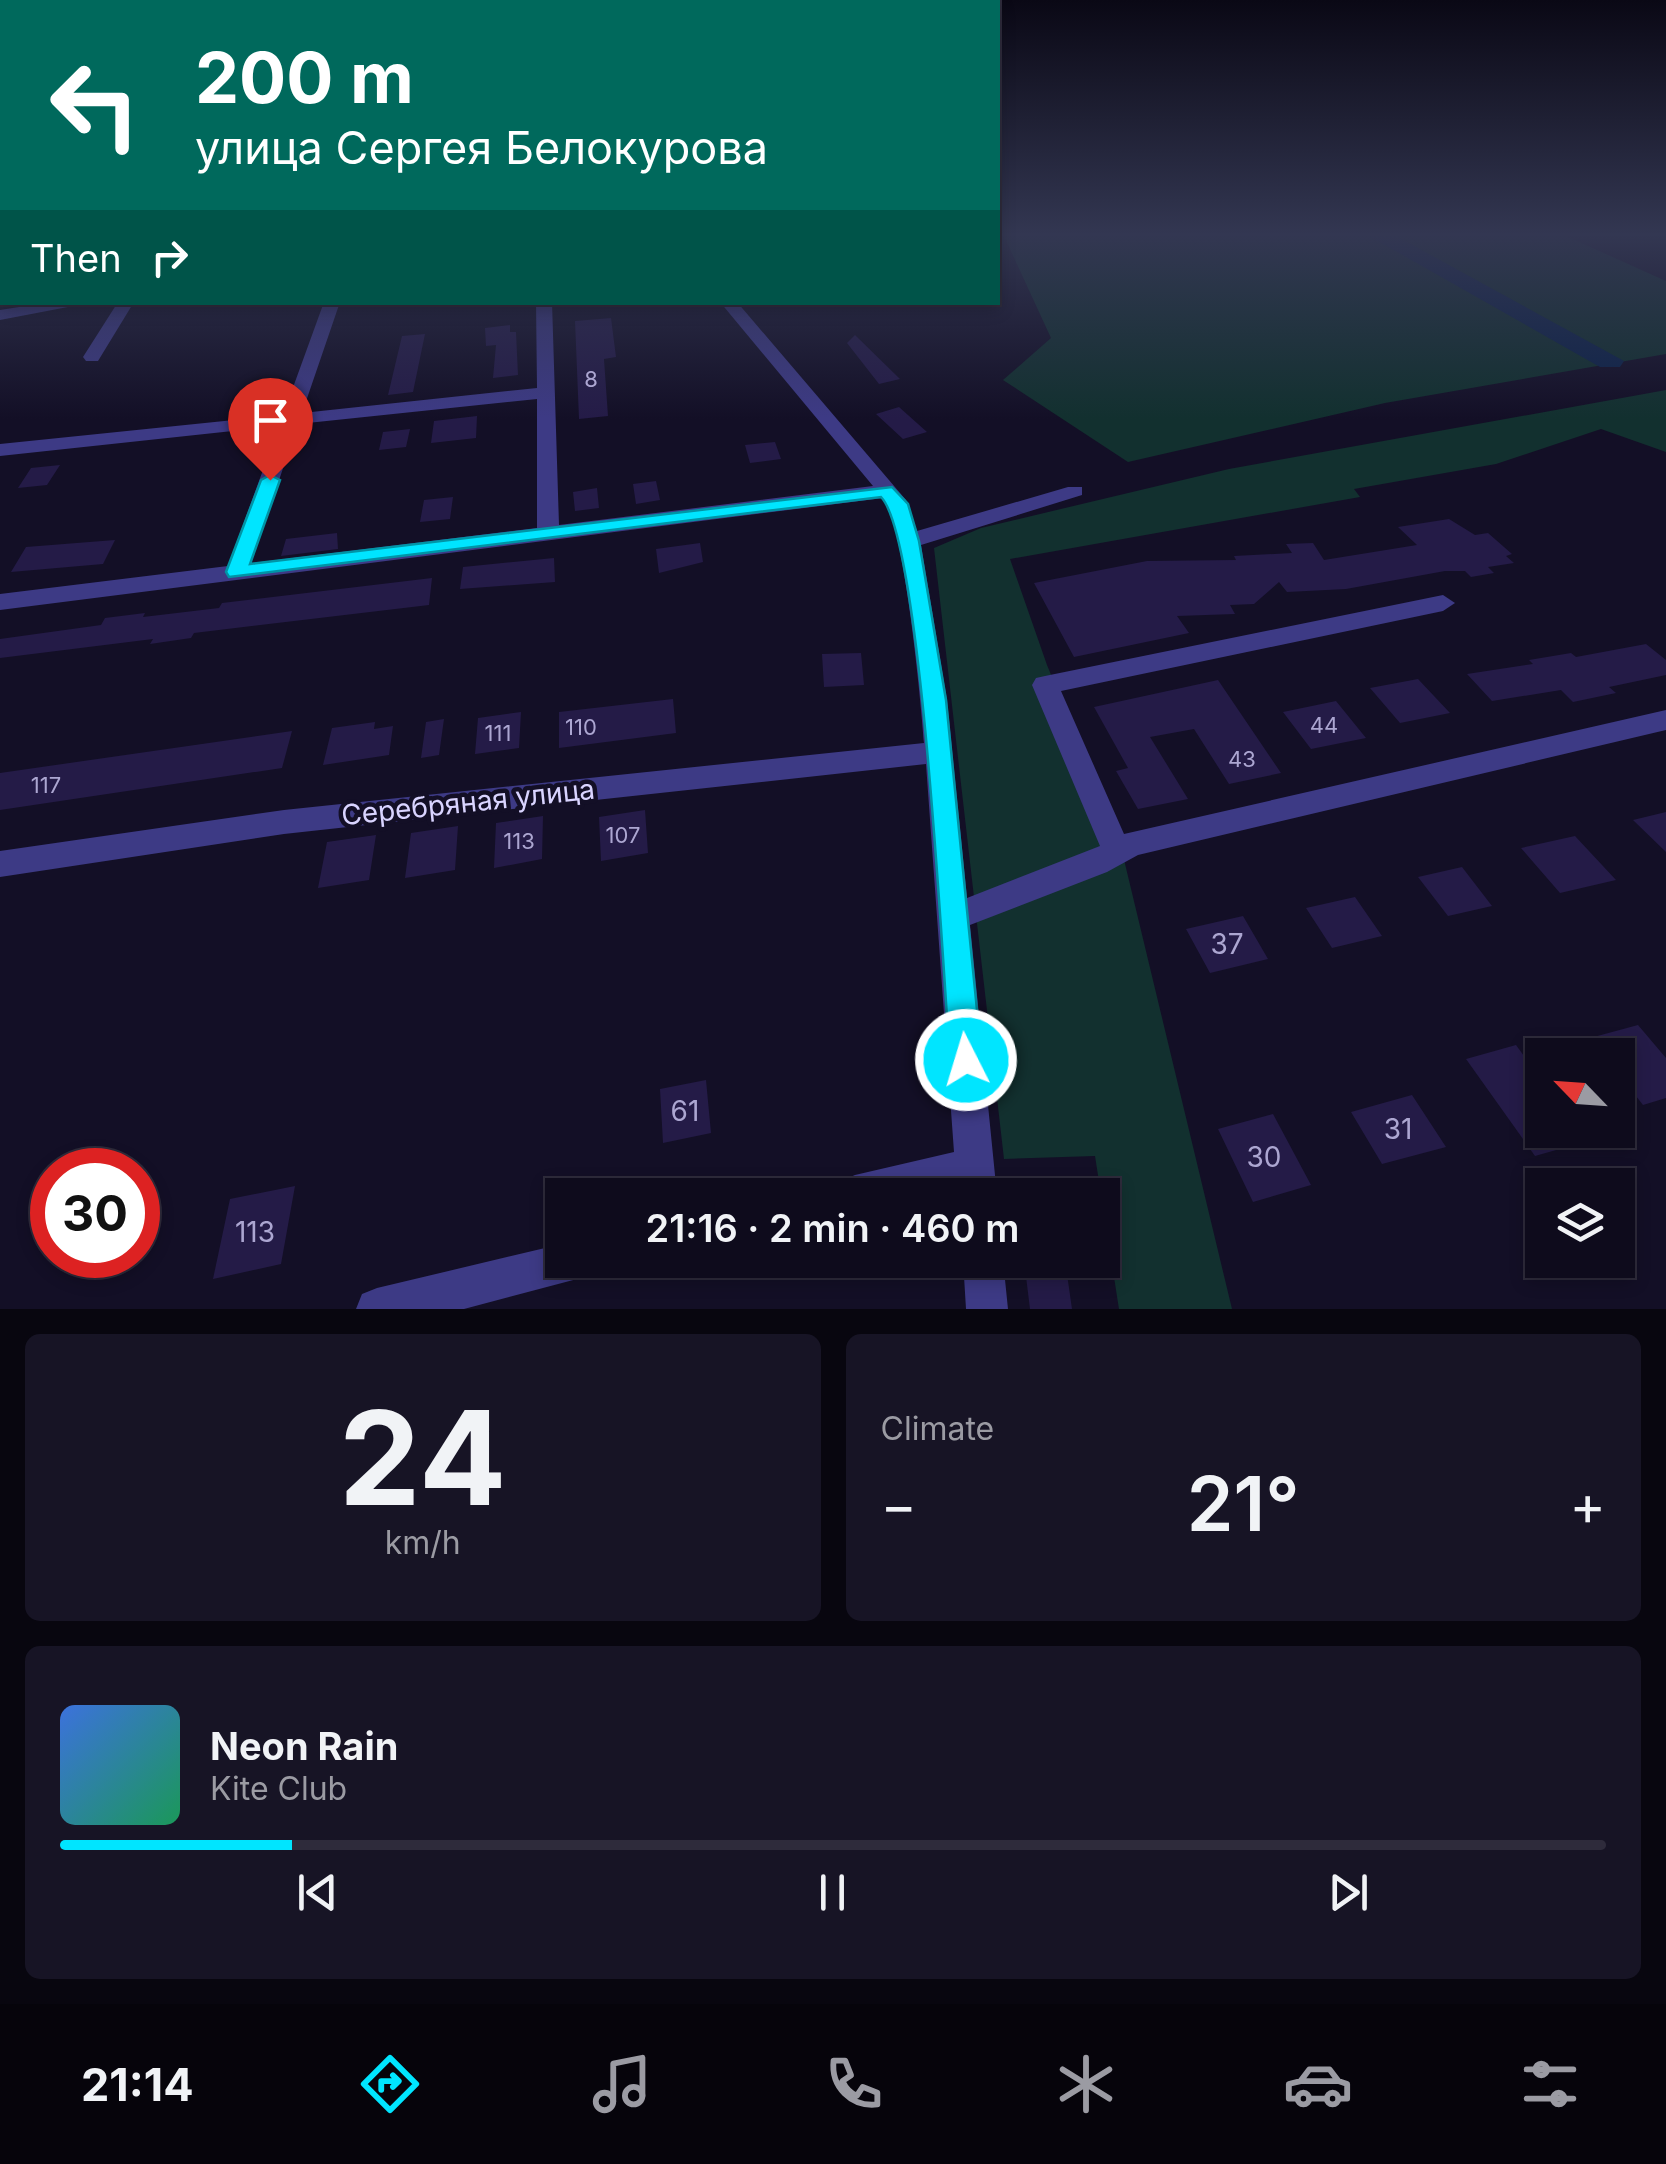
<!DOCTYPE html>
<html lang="en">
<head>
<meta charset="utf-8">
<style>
  :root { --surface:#0e0b1c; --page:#171425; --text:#f1f3f6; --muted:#9b9ba3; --line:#2e2b3b; --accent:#00e5ff }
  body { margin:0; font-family:Inter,sans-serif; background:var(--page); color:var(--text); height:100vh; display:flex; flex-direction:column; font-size:38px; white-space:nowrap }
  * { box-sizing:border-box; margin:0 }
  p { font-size:32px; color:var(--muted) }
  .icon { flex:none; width:55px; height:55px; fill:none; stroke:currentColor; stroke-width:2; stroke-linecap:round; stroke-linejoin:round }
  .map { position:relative; height:1309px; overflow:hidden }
  .details { display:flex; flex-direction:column; gap:25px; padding:25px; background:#08060f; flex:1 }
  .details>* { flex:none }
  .hud { position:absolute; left:0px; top:0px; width:1000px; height:305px; box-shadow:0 5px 15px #0003,0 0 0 2px var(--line); background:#00695c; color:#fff; overflow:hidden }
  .needle { width:65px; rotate:295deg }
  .controls { position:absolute; left:1525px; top:1038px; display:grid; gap:20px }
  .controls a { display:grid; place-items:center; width:110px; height:110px; border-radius:0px; background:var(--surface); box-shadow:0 5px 15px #0003,0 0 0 2px var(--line); font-size:50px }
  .speed { position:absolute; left:30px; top:1148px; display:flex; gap:20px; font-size:50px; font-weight:700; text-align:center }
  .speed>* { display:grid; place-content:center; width:130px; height:130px; border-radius:50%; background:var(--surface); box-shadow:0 5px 15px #0003,0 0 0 2px var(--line); line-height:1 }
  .speed .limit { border:15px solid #d22; background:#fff; color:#111 }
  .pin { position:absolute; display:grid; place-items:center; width:85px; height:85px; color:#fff; margin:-102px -42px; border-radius:50% 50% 50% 0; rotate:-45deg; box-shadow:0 0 10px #0007 }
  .pin .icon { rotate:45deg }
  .me { position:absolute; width:110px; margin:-55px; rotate:355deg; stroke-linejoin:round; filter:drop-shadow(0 0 8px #0008) }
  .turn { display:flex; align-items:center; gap:35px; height:210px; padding:0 30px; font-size:45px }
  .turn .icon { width:130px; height:130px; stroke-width:2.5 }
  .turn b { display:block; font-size:70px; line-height:85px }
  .then { display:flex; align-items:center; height:95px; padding:0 30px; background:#0003; gap:20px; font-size:38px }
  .big { font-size:75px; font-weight:600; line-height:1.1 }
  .details .card { flex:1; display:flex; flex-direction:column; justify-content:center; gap:15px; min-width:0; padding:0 35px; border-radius:15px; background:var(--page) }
  .details .dial { align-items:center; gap:0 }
  .dial b { font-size:130px; line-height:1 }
  .song { display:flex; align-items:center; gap:30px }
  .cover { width:120px; height:120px; border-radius:15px; background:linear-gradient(135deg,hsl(220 70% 55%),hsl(150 70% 35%)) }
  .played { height:10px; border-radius:5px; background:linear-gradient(90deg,var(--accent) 15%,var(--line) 15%) }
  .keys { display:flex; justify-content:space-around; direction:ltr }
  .heat { display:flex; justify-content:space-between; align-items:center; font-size:55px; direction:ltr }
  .details .tiles { flex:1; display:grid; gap:25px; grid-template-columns:1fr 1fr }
  .card:last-child { grid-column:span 2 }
  .trip { position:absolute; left:545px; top:1178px; width:575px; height:100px; border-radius:0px; background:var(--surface); box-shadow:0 5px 15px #0003,0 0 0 2px var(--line); font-weight:600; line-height:100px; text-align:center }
  .tabs { display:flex; height:160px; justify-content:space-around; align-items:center; background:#06040b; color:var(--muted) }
  .tabs .icon { width:70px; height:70px }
  .tabs .current { color:var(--accent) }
  .tabs b { font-size:45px; color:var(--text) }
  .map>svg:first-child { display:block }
  .green { fill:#12302f }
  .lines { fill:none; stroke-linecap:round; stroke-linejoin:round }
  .river { fill:#0c2248; fill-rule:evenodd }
  .building { fill:#241b47 }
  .street { fill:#3d3a85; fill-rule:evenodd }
  .route { fill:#00e5ff; stroke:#0095a6; stroke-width:2.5 }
  .labels { text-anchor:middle; stroke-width:9; stroke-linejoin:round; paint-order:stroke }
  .number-label { font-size:22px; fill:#aca6d1 }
  .street-label { font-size:28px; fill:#d9d4ff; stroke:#130f26 }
  .near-number-label { font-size:28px; fill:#aca6d1 }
</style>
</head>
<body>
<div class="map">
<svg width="1666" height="1309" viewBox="0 0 1666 1309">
  <rect width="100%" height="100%" fill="#130f26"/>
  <path class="green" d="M 1004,236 L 1566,236 L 1666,281 L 1666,354 L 1385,403 L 1128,462 L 1003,380 L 1051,338 Z
    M 1666,390 L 1666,452 L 1601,429 L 1496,464 L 1354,489 L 1360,497 L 1010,559 L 1047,665 L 1120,843 L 1232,1309 L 1119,1309 L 1095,1156 L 1004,1159 L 934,548 L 981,528 L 1229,469 Z"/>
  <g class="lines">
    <path class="river" d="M 1369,236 L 1396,236 L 1624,361 L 1620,367 L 1600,367 Z"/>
  </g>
  <path class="building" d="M 611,318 L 616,357 L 604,359 L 608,416 L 579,419 L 575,321 Z
    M 510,325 L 510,332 L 516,332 L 518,375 L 493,378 L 496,345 L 486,346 L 485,328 Z
    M 425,334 L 413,392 L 388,395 L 402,336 Z
    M 855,335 L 900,379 L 879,384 L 847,343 Z
    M 899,407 L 927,432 L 903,439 L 876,414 Z
    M 477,416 L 476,438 L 431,443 L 434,421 Z
    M 410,429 L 406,447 L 379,450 L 383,432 Z
    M 775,442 L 781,459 L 750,463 L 745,445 Z
    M 60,465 L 47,485 L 18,488 L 31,468 Z
    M 656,481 L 660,500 L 636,504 L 633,484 Z
    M 597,488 L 599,508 L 575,511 L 573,492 Z
    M 453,497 L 450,519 L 420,522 L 424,500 Z
    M 1449,519 L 1475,535 L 1488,533 L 1512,554 L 1506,556 L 1514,563 L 1488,567 L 1494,573 L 1471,577 L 1465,571 L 1445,571 L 1346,589 L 1287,592 L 1279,582 L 1254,604 L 1230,605 L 1235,614 L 1177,616 L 1189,633 L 1074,657 L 1034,583 L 1147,561 L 1236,560 L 1234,556 L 1292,553 L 1286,544 L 1313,543 L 1324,560 L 1417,545 L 1398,527 Z
    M 337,533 L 338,549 L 281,556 L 286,539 Z
    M 115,540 L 103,564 L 11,572 L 26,547 Z
    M 700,543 L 703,562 L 659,573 L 656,549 Z
    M 554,558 L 555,582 L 460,589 L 463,567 Z
    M 432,578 L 429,605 L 194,633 L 191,638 L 150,644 L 153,639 L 0,658 L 0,639 L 101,625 L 105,618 L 145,613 L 143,617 L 219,608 L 222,603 Z
    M 1646,644 L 1666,660 L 1666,675 L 1609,687 L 1616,693 L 1573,702 L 1561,690 L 1492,701 L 1467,674 L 1533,664 L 1529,660 L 1571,653 L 1576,657 Z
    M 861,653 L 864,685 L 824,687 L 822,654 Z
    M 1418,679 L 1450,713 L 1400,723 L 1370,688 Z
    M 1218,680 L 1281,773 L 1229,784 L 1194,729 L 1150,737 L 1188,799 L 1138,809 L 1116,771 L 1128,768 L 1094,707 Z
    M 673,699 L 676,733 L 559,748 L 559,712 Z
    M 1336,701 L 1366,738 L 1311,749 L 1283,712 Z
    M 521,712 L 519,748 L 475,754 L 478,718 Z
    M 444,719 L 439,755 L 421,758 L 426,722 Z
    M 375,722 L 374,729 L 393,726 L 389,755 L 323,765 L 332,728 Z
    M 292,731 L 282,768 L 0,810 L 0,773 Z
    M 645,810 L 648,853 L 601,861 L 599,817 Z
    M 1666,812 L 1666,852 L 1633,820 Z
    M 543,816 L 542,859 L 494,868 L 496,823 Z
    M 458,826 L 455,870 L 405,878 L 411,833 Z
    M 376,835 L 369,880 L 318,888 L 327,842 Z
    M 1575,836 L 1616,880 L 1560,893 L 1521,848 Z
    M 1462,867 L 1492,906 L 1448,916 L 1418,877 Z
    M 1355,897 L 1382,936 L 1332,948 L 1306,908 Z
    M 1243,916 L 1268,959 L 1210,973 L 1186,929 Z
    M 1638,1025 L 1666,1058 L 1666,1098 L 1643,1105 L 1618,1073 L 1618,1055 L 1603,1055 L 1590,1038 Z
    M 1516,1045 L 1542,1081 L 1542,1130 L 1608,1130 L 1609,1135 L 1535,1156 L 1466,1059 Z
    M 706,1080 L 711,1133 L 663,1143 L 660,1089 Z
    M 1412,1095 L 1446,1147 L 1382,1164 L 1351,1112 Z
    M 1273,1114 L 1311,1185 L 1253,1202 L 1218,1129 Z
    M 295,1186 L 281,1264 L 213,1279 L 230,1199 Z
    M 1024,1260 L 1065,1260 L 1072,1309 L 1030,1309 Z"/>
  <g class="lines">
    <path class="street" d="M 51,302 L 94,302 L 0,320 L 0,310 Z
      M 118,302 L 134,302 L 98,361 L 86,361 L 83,357 Z
      M 324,302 L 340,302 L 302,413 L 537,388 L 536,302 L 552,302 L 559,525 L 873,486 L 720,302 L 737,302 L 906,500 L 917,531 L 1068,487 L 1082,487 L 1082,495 L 921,545 L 947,700 L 967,898 L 1100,846 L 1032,685 L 1036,678 L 1045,676 L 1443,595 L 1455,603 L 1443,611 L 1061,691 L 1124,834 L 1666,710 L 1666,730 L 1138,855 L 1107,872 L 970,925 L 997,1195 L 957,1195 L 957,1190 L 935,1195 L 835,1195 L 841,1181 L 855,1175 L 954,1152 L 926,764 L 284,834 L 0,877 L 0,851 L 284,810 L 924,743 C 921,700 904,524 883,498 L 0,610 L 0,594 L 228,566 L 279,426 L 0,456 L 0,444 L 283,415 ZM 537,399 L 537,528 L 251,563 L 298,424 Z
      M 562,1244 L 562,1260 L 602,1260 L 596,1274 L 464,1309 L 356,1309 L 362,1294 L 377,1288 Z
      M 963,1260 L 1003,1260 L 1008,1309 L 966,1309 Z"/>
  </g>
  <linearGradient id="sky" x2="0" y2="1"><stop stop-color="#0a0815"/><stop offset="0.56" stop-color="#333752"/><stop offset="1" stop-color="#333752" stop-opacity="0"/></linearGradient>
  <rect width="1666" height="419" fill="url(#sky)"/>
  <path class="route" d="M 270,475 L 280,480 L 250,564 L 892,487 L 908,504 L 919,541 L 946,700 L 982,1060 L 977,1071 L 966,1076 L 954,1071 L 950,1060 C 943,975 922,539 881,497 L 229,577 L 226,572 L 261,480 Z"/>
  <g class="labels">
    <g class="number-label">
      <text x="591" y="387">8</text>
      <text x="1324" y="733">44</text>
      <text x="581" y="735">110</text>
      <text x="498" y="741">111</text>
      <text x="1242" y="767">43</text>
      <text x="46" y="793">117</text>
      <text x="623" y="843">107</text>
      <text x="519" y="849">113</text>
    </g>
    <g class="street-label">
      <text transform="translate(468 802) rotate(-6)" y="10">Серебряная улица</text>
    </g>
    <g class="near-number-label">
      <text x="1227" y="954">37</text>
      <text x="685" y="1121">61</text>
      <text x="1398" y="1139">31</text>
      <text x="1264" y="1167">30</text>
      <text x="255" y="1242">113</text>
    </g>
  </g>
</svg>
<div class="controls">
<a><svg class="needle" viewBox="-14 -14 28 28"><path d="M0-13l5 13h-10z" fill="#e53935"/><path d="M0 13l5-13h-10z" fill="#9b9ba3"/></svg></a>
<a><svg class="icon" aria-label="layers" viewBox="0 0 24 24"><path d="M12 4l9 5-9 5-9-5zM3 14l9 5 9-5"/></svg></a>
</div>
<div class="speed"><div class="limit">30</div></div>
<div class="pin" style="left:270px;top:480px;background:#d93025"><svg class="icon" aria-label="arrive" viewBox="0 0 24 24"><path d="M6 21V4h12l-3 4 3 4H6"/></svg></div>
<svg class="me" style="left:966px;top:1060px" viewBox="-20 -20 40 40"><circle r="17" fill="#00e5ff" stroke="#fff" stroke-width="3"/><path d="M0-11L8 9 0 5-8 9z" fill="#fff"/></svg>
<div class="trip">21:16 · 2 min · 460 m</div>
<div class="hud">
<div class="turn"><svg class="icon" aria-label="left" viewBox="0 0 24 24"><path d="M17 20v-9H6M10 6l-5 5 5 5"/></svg><div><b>200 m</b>улица Сергея Белокурова</div></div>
<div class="then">Then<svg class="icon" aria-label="right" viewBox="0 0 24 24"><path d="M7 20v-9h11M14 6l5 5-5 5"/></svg></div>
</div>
</div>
<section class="details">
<div class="tiles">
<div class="card dial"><b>24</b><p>km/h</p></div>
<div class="card"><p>Climate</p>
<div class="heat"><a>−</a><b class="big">21°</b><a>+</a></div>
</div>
<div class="card">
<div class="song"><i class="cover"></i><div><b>Neon Rain</b><p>Kite Club</p></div></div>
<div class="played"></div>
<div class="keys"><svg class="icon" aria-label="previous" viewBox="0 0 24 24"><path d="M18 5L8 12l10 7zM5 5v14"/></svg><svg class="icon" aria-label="pause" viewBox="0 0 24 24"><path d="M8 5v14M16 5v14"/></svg><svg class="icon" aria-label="next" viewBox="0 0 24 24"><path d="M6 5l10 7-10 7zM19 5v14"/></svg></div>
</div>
</div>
</section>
<nav class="tabs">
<b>21:14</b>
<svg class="icon current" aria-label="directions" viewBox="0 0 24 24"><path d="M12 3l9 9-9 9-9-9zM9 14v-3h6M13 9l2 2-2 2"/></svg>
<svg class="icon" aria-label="music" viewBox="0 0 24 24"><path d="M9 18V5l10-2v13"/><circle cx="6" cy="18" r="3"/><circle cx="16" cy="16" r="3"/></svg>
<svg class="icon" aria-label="phone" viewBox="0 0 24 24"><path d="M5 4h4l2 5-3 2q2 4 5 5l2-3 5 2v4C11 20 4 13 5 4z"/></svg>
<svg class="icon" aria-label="climate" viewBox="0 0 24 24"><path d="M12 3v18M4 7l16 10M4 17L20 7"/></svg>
<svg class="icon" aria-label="car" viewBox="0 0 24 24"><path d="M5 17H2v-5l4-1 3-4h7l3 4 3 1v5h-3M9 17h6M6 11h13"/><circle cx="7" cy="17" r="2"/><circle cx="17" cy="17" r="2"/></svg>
<svg class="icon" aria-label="filters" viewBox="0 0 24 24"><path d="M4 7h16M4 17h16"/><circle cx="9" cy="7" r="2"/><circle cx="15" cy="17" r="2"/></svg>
</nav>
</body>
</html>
